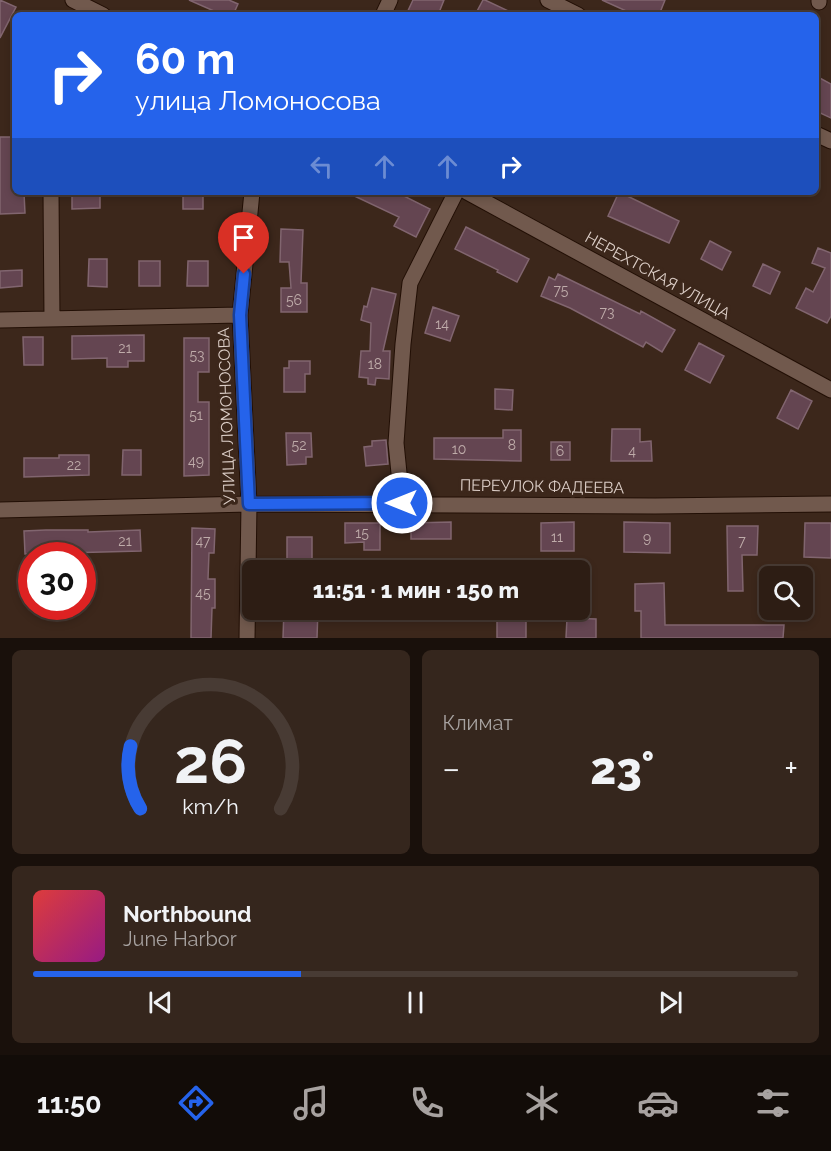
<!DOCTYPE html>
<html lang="ru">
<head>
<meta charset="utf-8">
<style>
  :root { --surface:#2d1d14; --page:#35261d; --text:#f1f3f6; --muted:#a7a2a0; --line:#483b34; --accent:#2563eb }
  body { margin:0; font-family:Raleway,sans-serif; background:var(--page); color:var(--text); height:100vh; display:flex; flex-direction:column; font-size:22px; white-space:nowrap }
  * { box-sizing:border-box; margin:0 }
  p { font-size:20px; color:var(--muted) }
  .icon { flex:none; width:33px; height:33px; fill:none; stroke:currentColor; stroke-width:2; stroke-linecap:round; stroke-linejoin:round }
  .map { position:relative; height:638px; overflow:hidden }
  .sheet { display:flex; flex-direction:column; gap:12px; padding:12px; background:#19100b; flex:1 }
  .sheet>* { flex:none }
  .hud { position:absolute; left:12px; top:12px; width:807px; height:183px; border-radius:9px; box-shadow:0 3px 9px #0003,0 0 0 2px var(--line); background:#2563eb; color:#fff; overflow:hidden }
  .fabs { position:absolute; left:759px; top:566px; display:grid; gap:12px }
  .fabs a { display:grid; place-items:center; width:54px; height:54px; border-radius:9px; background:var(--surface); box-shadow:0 3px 9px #0003,0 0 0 2px var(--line); font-size:30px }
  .speed { position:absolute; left:18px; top:542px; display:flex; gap:12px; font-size:30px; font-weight:700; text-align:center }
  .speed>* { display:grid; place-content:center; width:78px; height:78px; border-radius:50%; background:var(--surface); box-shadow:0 3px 9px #0003,0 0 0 2px var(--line); line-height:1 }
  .speed .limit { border:9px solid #d22; background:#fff; color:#111 }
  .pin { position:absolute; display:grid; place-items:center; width:51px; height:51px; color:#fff; margin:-62px -26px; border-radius:50% 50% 50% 0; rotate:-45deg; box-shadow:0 0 6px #0007 }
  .pin .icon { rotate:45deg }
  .me { position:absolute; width:66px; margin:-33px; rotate:270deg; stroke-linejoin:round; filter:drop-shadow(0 0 4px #0008) }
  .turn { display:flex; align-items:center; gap:21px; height:126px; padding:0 24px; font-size:27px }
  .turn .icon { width:78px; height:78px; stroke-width:2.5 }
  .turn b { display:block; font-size:42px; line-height:51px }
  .lanes { display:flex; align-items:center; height:57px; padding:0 24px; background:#0003; justify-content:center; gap:30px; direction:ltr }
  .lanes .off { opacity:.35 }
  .big { font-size:45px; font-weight:800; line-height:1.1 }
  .sheet .tile { flex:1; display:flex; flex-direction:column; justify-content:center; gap:9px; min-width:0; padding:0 21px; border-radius:9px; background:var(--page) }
  .sheet .dial { align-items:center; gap:0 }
  .dial svg { height:156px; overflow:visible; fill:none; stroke:var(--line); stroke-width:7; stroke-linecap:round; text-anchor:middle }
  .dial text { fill:var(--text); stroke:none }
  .song { display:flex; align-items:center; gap:18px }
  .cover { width:72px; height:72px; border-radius:9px; background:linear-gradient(135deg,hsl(0 70% 55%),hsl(310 70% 35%)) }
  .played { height:6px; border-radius:3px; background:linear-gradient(90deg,var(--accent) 35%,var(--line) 35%) }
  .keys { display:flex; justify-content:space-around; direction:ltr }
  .heat { display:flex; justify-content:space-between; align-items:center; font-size:33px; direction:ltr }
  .sheet .tiles { flex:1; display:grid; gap:12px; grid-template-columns:1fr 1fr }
  .tile:last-child { grid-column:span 2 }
  .trip { position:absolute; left:242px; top:560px; width:348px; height:60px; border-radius:9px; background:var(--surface); box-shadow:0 3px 9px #0003,0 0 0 2px var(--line); font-weight:800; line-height:60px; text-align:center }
  .tabs { display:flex; height:96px; justify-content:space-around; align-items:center; background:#120c08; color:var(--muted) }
  .tabs .icon { width:42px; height:42px }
  .tabs .on { color:var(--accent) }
  .tabs b { font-size:27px; color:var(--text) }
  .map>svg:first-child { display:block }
  .building { fill:#644551; stroke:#81656f; stroke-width:1.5 }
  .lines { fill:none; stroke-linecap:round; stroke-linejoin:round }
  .minor-casing { stroke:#220f05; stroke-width:17 }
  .minor { stroke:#71594d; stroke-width:15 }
  .route-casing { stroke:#184099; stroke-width:15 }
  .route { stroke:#2563eb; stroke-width:10 }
  .labels { text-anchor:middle; stroke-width:6; stroke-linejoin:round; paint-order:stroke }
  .number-label { font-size:14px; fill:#bfacaa }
  .street-label { font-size:16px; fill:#ddcfc8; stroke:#3c271b }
</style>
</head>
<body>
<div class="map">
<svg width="831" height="638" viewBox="0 0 831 638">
  <rect width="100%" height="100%" fill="#3c271b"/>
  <path class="building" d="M 0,0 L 16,7 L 0,38 Z
    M 189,0 L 229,0 L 238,4 L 233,15 L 223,15 Z
    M 413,0 L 444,0 L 438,15 L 406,15 Z
    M 483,0 L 485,0 L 517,15 L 475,15 Z
    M 602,0 L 665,0 L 659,15 L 635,15 Z
    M 816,76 L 831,84 L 831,118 L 816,111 Z
    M 0,137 L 14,137 L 15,193 L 24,193 L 25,213 L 0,214 Z
    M 72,192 L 100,192 L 100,208 L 72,209 Z
    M 183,192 L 203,192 L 203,209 L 183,209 Z
    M 346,192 L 396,192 L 430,209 L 416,237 L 394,226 L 399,217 Z
    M 619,192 L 679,221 L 669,243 L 608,216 Z
    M 466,227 L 529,259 L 517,282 L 497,272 L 498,270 L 455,249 Z
    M 281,229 L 303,230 L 301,283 L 307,283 L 307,312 L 281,312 L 281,288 L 291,288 L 289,262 L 280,262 Z
    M 710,241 L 731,252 L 722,270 L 701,259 Z
    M 818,248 L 831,253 L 831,316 L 827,323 L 796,308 L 806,288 L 813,292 L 825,268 L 812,263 Z
    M 89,259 L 107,259 L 107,287 L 88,286 Z
    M 139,261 L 160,261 L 160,286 L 139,286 Z
    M 188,261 L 208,261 L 208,286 L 187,286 Z
    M 763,264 L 780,272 L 770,294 L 753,286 Z
    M 22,270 L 22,286 L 0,288 L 0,271 Z
    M 558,274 L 640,314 L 641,311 L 675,330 L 662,352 L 646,342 L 643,347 L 570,308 L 541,296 L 549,277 L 555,280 Z
    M 372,288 L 396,294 L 383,351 L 390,351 L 389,379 L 376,378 L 375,385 L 368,384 L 368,378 L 359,377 L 361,351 L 370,351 L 371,323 L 361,320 L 364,306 L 367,307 Z
    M 433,307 L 459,316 L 450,341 L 425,333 Z
    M 144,335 L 144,361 L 128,361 L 128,367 L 107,367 L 107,358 L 72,359 L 72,336 Z
    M 23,337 L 43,337 L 43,365 L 24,365 Z
    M 184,338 L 209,338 L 209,372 L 198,372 L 198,402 L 209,402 L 209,475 L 184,476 Z
    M 699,343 L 724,356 L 710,383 L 685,370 Z
    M 289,361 L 310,361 L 310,374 L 305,374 L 305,392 L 284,392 L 284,368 L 289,368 Z
    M 495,389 L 513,390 L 512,410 L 495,409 Z
    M 791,390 L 812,401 L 798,429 L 777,418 Z
    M 612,429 L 640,429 L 640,442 L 651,441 L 652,461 L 611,461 Z
    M 503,430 L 521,430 L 521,461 L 434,459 L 434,438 L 503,438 Z
    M 286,433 L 311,433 L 312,457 L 306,457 L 306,464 L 287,465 Z
    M 386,440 L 388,464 L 366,466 L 364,447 L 372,446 L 372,441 Z
    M 551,442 L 570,442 L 570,460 L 551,460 Z
    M 123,450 L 141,450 L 141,475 L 122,475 Z
    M 59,455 L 89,455 L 89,475 L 24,477 L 24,458 L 59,458 Z
    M 451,522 L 451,539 L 411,539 L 411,523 Z
    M 574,522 L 574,551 L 541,551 L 541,523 Z
    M 624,522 L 670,523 L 670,553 L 624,552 Z
    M 345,523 L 380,523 L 380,550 L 364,550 L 364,542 L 345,543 Z
    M 805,523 L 831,523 L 831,558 L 804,557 Z
    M 727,526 L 758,526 L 757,555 L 742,555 L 743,591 L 728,591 Z
    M 192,528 L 215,529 L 214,553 L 209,553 L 208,579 L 215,579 L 215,608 L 212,608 L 211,638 L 191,638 Z
    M 46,530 L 88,530 L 88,532 L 140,530 L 141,551 L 25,554 L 24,531 Z
    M 287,537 L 312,537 L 312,570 L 287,570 Z
    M 664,583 L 665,625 L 784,625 L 783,638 L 641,638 L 641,611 L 635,611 L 635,584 Z
    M 284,609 L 318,609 L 317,638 L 283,638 Z
    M 497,615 L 526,616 L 526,638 L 497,638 Z
    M 567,618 L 596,619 L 596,638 L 566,638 Z"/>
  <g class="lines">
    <g class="minor-casing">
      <path id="minor" d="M 73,0 L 103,15
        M 548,0 L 578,15
        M 819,0 L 819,2
        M 383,15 L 390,0
        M 816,134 L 831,141
        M 51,192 L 52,319
        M 467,192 L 831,390
        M 0,320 L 240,315
        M 402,503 L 396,443 L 403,344 L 410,283 L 456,192
        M 0,510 L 249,504 L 655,506 L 831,504
        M 247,638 L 249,504 L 240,315 L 252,192"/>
    </g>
    <use href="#minor" class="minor"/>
  </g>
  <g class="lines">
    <g class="route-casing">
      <path id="route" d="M 244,274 L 240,315 L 249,504 L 402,503"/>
    </g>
    <use href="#route" class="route"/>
  </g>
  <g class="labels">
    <g class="number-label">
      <text x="561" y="295">75</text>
      <text x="294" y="305">56</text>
      <text x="607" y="317">73</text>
      <text x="442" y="329">14</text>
      <text x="125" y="353">21</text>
      <text x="197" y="360">53</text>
      <text x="375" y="369">18</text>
      <text x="196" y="420">51</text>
      <text x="299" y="450">52</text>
      <text x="512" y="450">8</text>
      <text x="459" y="454">10</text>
      <text x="560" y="456">6</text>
      <text x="632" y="456">4</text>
      <text x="196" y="466">49</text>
      <text x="74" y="470">22</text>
      <text x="362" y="538">15</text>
      <text x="557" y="542">11</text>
      <text x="647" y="543">9</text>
      <text x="125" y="546">21</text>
      <text x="203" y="546">47</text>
      <text x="742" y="546">7</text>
      <text x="203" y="598">45</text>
    </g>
    <g class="street-label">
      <text transform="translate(658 275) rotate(29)" y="6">НЕРЕХТСКАЯ УЛИЦА</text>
      <text transform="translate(226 416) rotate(-92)" y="6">УЛИЦА ЛОМОНОСОВА</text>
      <text transform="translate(542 486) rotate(1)" y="6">ПЕРЕУЛОК ФАДЕЕВА</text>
    </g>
  </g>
</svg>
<div class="fabs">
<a><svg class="icon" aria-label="search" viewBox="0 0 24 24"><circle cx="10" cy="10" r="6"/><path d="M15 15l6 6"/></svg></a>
</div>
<div class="speed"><div class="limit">30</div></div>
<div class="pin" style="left:244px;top:274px;background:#d93025"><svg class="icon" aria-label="arrive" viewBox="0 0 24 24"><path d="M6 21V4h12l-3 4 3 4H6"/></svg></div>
<svg class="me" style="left:402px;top:503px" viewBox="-20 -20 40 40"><circle r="17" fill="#2563eb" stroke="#fff" stroke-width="3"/><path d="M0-11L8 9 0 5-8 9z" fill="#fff"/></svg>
<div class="trip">11:51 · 1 мин · 150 m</div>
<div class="hud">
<div class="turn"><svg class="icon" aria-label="right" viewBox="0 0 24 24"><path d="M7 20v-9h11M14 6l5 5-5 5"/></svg><div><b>60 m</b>улица Ломоносова</div></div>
<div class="lanes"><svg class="icon off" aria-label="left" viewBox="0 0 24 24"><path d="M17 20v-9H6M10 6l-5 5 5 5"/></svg><svg class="icon off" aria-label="ahead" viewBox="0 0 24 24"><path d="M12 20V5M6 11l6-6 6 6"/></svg><svg class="icon off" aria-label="ahead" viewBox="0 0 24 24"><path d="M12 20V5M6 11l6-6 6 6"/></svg><svg class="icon" aria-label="right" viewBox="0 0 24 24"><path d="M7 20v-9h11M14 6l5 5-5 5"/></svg></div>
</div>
</div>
<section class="sheet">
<div class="tiles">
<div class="tile dial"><svg viewBox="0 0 100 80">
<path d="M14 69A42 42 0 1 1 86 69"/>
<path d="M14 69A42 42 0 0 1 9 37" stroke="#2563eb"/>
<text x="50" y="56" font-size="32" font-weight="700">26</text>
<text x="50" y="72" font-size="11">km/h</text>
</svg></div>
<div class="tile"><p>Климат</p>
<div class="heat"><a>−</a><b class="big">23°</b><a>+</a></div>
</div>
<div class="tile">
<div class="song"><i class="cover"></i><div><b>Northbound</b><p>June Harbor</p></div></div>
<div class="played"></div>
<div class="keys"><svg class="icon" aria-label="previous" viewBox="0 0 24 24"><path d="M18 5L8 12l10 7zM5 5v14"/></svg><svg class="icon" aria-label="pause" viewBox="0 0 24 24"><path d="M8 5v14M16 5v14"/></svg><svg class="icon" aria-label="next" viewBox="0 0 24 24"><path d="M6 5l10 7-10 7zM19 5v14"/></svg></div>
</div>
</div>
</section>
<nav class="tabs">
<b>11:50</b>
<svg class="icon on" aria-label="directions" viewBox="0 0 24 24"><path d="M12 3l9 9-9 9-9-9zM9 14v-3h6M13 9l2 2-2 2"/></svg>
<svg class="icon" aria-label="music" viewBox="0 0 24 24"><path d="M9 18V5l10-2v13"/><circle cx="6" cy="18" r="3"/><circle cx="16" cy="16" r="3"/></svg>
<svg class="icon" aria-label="phone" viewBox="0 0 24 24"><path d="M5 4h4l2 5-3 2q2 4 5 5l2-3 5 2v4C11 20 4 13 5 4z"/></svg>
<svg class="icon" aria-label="climate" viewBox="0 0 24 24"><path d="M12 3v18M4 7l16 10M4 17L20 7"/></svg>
<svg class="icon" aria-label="car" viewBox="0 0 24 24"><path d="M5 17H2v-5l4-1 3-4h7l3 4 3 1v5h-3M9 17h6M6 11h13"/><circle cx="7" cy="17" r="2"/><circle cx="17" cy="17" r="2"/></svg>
<svg class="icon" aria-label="filters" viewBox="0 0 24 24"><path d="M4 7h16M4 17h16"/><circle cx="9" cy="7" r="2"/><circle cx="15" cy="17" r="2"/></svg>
</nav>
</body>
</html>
